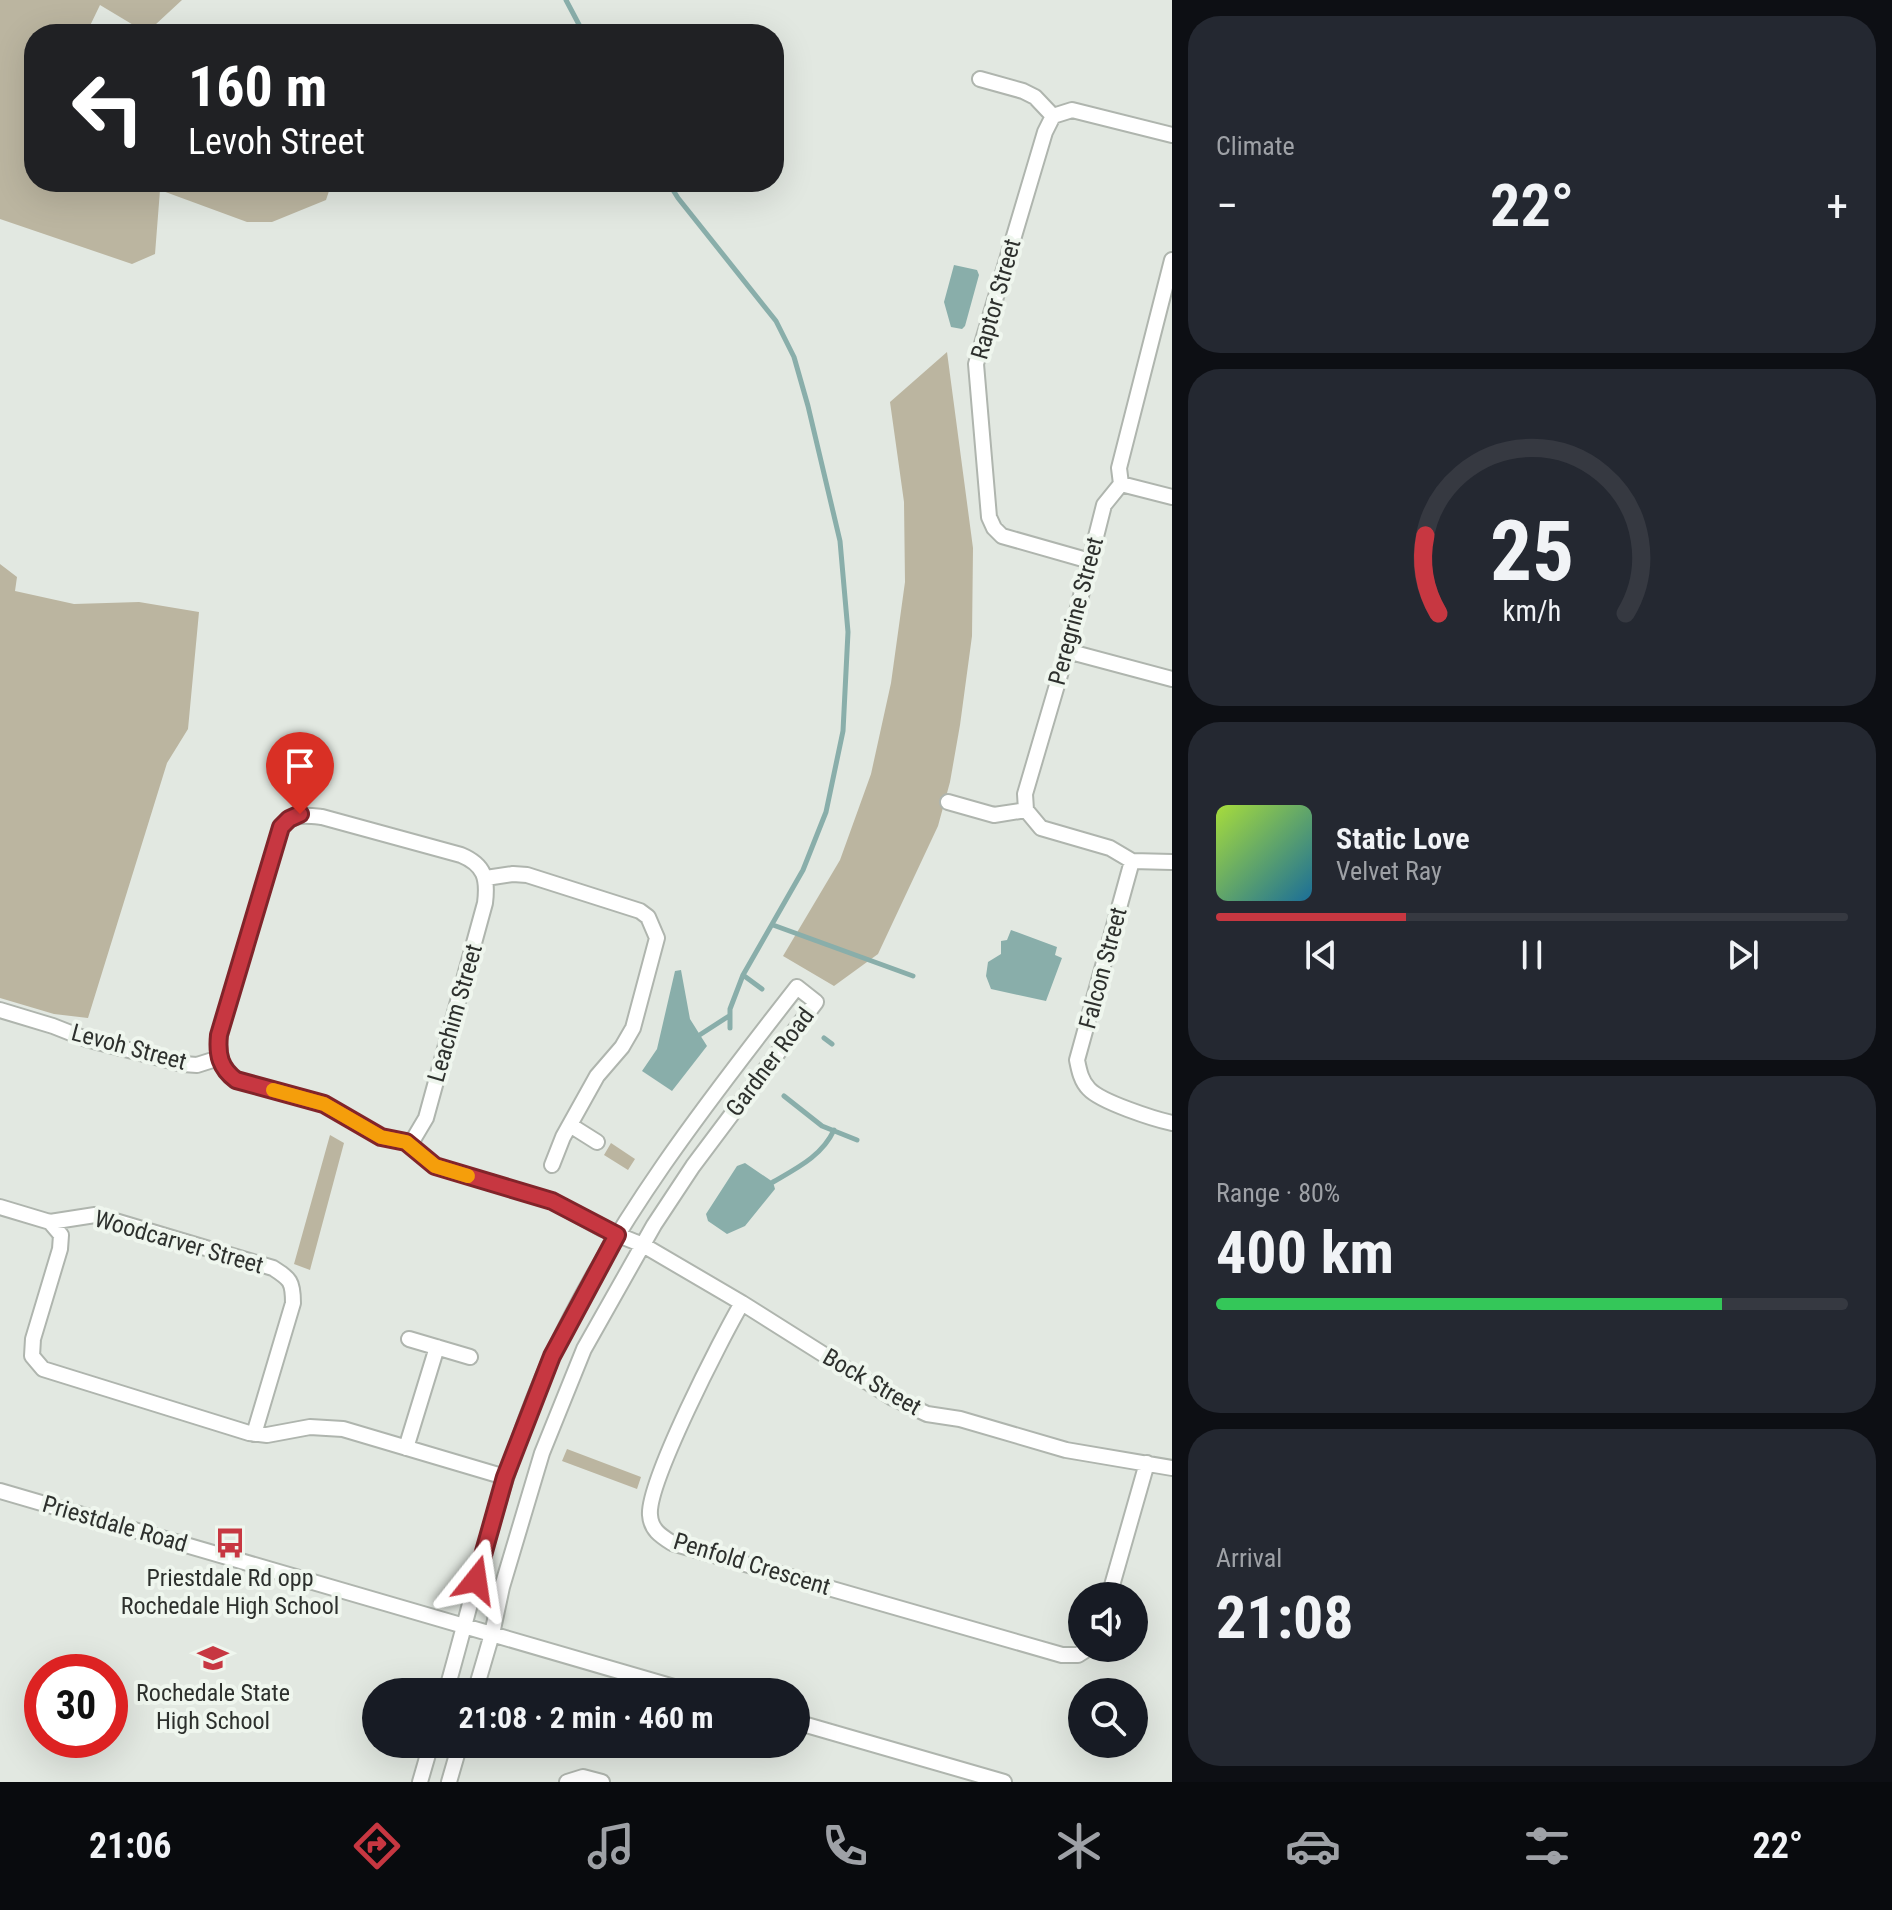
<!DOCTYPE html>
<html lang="en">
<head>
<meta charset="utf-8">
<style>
  :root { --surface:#171b24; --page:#242831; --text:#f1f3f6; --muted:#9ea1a6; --line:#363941; --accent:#c73741 }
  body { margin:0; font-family:"Roboto Condensed",sans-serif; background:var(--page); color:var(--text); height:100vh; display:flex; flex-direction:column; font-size:30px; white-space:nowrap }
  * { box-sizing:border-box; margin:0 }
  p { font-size:26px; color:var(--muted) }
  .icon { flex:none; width:44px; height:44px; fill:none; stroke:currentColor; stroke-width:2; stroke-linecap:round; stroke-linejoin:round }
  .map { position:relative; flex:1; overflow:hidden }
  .sheet { display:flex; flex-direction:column; gap:16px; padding:16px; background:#0d0f14; width:720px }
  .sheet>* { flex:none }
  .banner { position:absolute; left:24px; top:24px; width:760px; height:168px; border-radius:32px; box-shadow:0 8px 32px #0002; background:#202124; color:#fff; overflow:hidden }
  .buttons { position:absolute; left:1068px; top:1582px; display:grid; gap:16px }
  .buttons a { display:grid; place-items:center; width:80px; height:80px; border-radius:50%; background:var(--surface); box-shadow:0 8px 32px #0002; font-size:40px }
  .speed { position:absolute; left:24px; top:1654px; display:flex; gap:16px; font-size:40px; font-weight:700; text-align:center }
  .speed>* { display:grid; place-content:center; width:104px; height:104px; border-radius:50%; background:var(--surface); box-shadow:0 8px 32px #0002; line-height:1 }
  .speed .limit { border:12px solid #d22; background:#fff; color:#111 }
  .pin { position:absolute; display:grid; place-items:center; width:68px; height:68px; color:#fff; margin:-82px -34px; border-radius:50% 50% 50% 0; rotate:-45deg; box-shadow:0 0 8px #0007 }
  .pin .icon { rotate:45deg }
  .me { position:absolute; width:88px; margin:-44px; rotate:15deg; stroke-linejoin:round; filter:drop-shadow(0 0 6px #0008) }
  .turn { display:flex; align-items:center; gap:28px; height:168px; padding:0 32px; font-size:36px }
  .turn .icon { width:104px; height:104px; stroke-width:2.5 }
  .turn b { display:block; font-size:56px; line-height:68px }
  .big { font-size:60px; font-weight:700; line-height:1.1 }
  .sheet .widget { flex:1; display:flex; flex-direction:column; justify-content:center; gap:12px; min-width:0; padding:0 28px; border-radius:32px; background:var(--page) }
  .sheet .dial { align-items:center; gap:0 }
  .dial svg { height:208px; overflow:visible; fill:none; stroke:var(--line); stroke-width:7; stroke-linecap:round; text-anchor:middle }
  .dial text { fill:var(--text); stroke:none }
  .song { display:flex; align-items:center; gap:24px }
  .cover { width:96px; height:96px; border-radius:12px; background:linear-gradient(135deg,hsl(80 70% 55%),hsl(200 70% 35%)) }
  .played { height:8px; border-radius:4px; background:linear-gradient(90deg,var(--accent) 30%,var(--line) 30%) }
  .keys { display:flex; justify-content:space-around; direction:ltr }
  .heat { display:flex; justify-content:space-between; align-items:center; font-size:44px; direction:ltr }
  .charge { height:12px; border-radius:6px; background:linear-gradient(90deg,#34c759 80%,var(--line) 0) }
  .trip { position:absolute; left:362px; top:1678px; width:448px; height:80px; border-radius:40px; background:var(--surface); box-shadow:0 8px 32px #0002; font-weight:700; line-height:80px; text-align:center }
  .dock { display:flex; height:128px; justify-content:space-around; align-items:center; background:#090b0e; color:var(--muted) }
  .dock .icon { width:56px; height:56px }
  .dock .current { color:var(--accent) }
  .dock b { font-size:36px; color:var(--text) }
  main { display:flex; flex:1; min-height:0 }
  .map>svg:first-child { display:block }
  .green { fill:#bbb5a0 }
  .water { fill:#89aeaa }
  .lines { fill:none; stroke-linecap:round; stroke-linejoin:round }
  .stream { stroke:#89aeaa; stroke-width:5 }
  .minor-casing { stroke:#afb5ae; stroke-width:18 }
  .minor { stroke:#fff; stroke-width:14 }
  .route-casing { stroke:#81242a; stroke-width:20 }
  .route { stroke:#c73741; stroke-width:14 }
  .slow { stroke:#f59e0b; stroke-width:14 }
  .labels { text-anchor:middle; stroke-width:8; stroke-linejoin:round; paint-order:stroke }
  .street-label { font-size:24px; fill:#2d302d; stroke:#eff6ee }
  .poi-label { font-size:24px; fill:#2d302d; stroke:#eff6ee }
</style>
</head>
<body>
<main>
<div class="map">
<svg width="1172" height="1782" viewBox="0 0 1172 1782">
  <rect width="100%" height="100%" fill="#e2e8e1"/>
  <path class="green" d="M 0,0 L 182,0 L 155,25 L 135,26 L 100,5 L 86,34 L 34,34 L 34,182 L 332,182 L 326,200 L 272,222 L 247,222 L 160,190 L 155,254 L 132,264 L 0,219 Z
    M 947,352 L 973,548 L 972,636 L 960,725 L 950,782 L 938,826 L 878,954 L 834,986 L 783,956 L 840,860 L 871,774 L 891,683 L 905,582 L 904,502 L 890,402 Z
    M 0,564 L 17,577 L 15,591 L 74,604 L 139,602 L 199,612 L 188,729 L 167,763 L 88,1018 L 54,1014 L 0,998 Z
    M 330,1135 L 344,1143 L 310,1270 L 294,1264 Z
    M 611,1143 L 635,1159 L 628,1170 L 604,1155 Z
    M 567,1449 L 641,1477 L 637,1489 L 562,1461 Z"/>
  <path class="water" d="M 954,265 L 977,270 L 979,275 L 965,326 L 962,329 L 951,327 L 944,302 Z
    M 1011,930 L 1057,947 L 1055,955 L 1062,958 L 1046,1001 L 991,989 L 986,976 L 988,962 L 1001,954 L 1001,941 L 1007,940 Z
    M 681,970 L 690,1019 L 707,1046 L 672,1091 L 642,1071 L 657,1049 L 675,971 Z
    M 745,1163 L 773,1182 L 775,1189 L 745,1226 L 727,1234 L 708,1221 L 706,1214 L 737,1166 Z"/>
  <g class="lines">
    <path class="stream" d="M 566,0 L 584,34
      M 668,182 L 678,198 L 776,321 L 794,357 L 808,406 L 840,541 L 848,632 L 843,731 L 826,812 L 803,870 L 743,975 L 730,1009 L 730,1028
      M 773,925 L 913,976
      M 743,975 L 762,989
      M 698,1036 L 729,1016
      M 824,1038 L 832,1044
      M 784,1096 L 822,1126 L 857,1140
      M 773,1182 C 797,1168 822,1156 834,1130"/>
    <g class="minor-casing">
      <path id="minor" d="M 980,79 L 1023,91 L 1035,97 L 1053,116
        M 1053,116 L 1045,132 L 976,364 L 989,517 L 994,528 L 1002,536 L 1090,561
        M 1053,116 L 1072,110 L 1172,135
        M 1172,260 L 1119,468 L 1121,484 L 1104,505 L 1067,651 L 1025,794 L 1026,810 L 1041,828 L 1110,848 L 1132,861 L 1172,862
        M 1121,484 L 1172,497
        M 1067,651 L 1172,679
        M 948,802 L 994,815 L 1026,810
        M 1132,861 L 1077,1060 C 1079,1070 1081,1081 1089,1089 C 1101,1102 1154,1119 1172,1123
        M 486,878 L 513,874 L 527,875 L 640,911 L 648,917 L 657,938 L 633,1028 L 622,1047 L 597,1076 L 563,1137 L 552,1165
        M 0,1010 L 53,1026 L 86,1039 L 183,1064 L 197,1065 L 219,1058
        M 570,1125 L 597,1142
        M 410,1145 L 426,1118 L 485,903 C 488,879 485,865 461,855 L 322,817 C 305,815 294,813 281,827 L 219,1035 C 217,1055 219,1068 236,1080 L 324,1104 L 381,1137 L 406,1142 L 435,1166 L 552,1201 L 603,1229 L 643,1245 L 742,1303 L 891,1397 L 927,1414 L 960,1419 L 1066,1450 L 1172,1468
        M 0,1207 L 50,1222 L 95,1215 L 273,1268 C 290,1279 293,1281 293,1303 L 254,1434
        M 50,1222 L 61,1235 L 60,1249 L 33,1339 L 32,1356 L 43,1369 L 249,1433 L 267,1435 L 310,1427 L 343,1429 L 505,1477
        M 742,1303 C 722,1337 647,1483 650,1515 C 651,1530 661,1536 672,1543 L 1062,1655 L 1078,1655 L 1089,1648
        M 409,1339 L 470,1357
        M 406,1448 L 437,1347
        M 0,1491 L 691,1692
        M 1109,1596 L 1147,1463
        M 446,1692 C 478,1579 503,1464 552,1356 C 613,1223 707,1102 797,987 L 816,1002 L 693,1166 L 654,1225 L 584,1349 L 542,1453 L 502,1587 L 492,1634 L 475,1692
        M 796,1722 L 1004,1782
        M 420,1782 L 431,1744
        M 449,1782 L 460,1744
        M 567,1782 L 583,1777 L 602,1782"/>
    </g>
    <use href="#minor" class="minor"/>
  </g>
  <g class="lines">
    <g class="route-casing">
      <path id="route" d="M 300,814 L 289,819 L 281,827 L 219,1035 C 217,1055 220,1068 236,1080 L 324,1104 L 381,1137 L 406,1142 L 435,1166 L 552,1201 L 617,1235 L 552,1356 L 505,1477 L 476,1580"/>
    </g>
    <use href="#route" class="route"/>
    <path class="slow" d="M 273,1090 L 324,1104 L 381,1137 L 406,1142 L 435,1166 L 468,1176"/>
  </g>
  <defs>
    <g id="bus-bare" transform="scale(2.4)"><path d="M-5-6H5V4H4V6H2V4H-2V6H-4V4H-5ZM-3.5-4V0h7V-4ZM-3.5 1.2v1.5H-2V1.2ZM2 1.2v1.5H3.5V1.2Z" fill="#c73741" stroke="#eff6ee" stroke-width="2.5" paint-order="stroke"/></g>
    <g id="school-bare" transform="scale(2.4)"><path d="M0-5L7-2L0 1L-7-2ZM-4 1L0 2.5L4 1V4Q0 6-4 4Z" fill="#c73741" stroke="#eff6ee" stroke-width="2.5" paint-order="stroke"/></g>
  </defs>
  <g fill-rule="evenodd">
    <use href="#bus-bare" x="230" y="1543"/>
    <use href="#school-bare" x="213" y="1658"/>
  </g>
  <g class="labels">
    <g class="street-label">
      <text transform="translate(996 299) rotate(-74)" y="8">Raptor Street</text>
      <text transform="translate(1076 611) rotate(-75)" y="8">Peregrine Street</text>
      <text transform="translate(1103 968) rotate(-75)" y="8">Falcon Street</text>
      <text transform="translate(455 1013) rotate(-74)" y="8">Leachim Street</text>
      <text transform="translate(129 1047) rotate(15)" y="8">Levoh Street</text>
      <text transform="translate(770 1062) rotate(-53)" y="8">Gardner Road</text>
      <text transform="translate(179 1242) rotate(16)" y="8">Woodcarver Street</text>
      <text transform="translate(872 1382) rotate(30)" y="8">Bock Street</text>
      <text transform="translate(115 1524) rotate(16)" y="8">Priestdale Road</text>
      <text transform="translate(752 1564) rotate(17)" y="8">Penfold Crescent</text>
    </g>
    <g class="poi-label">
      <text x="230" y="1586">Priestdale Rd opp<tspan x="230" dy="28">Rochedale High School</tspan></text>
      <text x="213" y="1701">Rochedale State<tspan x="213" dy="28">High School</tspan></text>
    </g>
  </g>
</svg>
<div class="buttons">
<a><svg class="icon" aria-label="sound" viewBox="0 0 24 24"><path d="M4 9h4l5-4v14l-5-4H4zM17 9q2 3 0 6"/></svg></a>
<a><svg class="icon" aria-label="search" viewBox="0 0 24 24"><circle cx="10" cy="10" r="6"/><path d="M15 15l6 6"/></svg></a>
</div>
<div class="speed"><div class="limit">30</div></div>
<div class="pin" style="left:300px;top:814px;background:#d93025"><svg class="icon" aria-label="arrive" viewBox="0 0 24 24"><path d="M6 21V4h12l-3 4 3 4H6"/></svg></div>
<svg class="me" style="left:476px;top:1580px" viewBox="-20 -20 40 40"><path d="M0-17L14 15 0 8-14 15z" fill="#c73741" stroke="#fff" stroke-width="4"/></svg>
<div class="trip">21:08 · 2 min · 460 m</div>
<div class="banner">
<div class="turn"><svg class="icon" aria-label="left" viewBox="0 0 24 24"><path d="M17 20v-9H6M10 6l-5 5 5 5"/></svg><div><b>160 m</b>Levoh Street</div></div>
</div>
</div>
<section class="sheet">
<div class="widget"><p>Climate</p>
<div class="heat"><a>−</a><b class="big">22°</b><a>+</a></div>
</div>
<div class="widget dial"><svg viewBox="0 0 100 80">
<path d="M14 69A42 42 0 1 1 86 69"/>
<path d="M14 69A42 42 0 0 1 9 39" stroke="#c73741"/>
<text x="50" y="56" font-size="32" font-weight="700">25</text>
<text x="50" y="72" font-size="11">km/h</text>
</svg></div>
<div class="widget">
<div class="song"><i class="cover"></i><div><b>Static Love</b><p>Velvet Ray</p></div></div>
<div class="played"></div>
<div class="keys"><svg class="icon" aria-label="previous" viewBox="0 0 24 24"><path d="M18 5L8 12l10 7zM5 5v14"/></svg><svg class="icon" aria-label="pause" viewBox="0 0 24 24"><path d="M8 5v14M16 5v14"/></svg><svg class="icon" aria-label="next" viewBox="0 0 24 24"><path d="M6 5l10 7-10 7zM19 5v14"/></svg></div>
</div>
<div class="widget"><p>Range · 80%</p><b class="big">400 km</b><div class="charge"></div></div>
<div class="widget"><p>Arrival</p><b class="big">21:08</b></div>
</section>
</main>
<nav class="dock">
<b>21:06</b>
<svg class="icon current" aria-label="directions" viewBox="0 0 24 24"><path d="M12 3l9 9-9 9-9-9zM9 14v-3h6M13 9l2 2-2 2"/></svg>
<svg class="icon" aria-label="music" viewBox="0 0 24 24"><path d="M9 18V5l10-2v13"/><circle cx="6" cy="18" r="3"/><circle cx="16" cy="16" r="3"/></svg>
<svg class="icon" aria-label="phone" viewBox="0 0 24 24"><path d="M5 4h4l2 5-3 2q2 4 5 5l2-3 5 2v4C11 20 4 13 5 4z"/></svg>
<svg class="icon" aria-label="climate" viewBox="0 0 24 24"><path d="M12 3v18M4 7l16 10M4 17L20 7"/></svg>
<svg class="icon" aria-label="car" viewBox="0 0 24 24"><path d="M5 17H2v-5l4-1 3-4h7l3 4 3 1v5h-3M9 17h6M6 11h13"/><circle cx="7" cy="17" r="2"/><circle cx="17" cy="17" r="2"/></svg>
<svg class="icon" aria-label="filters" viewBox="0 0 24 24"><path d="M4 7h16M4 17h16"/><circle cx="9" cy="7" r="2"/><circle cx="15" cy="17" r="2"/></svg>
<b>22°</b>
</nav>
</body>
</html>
